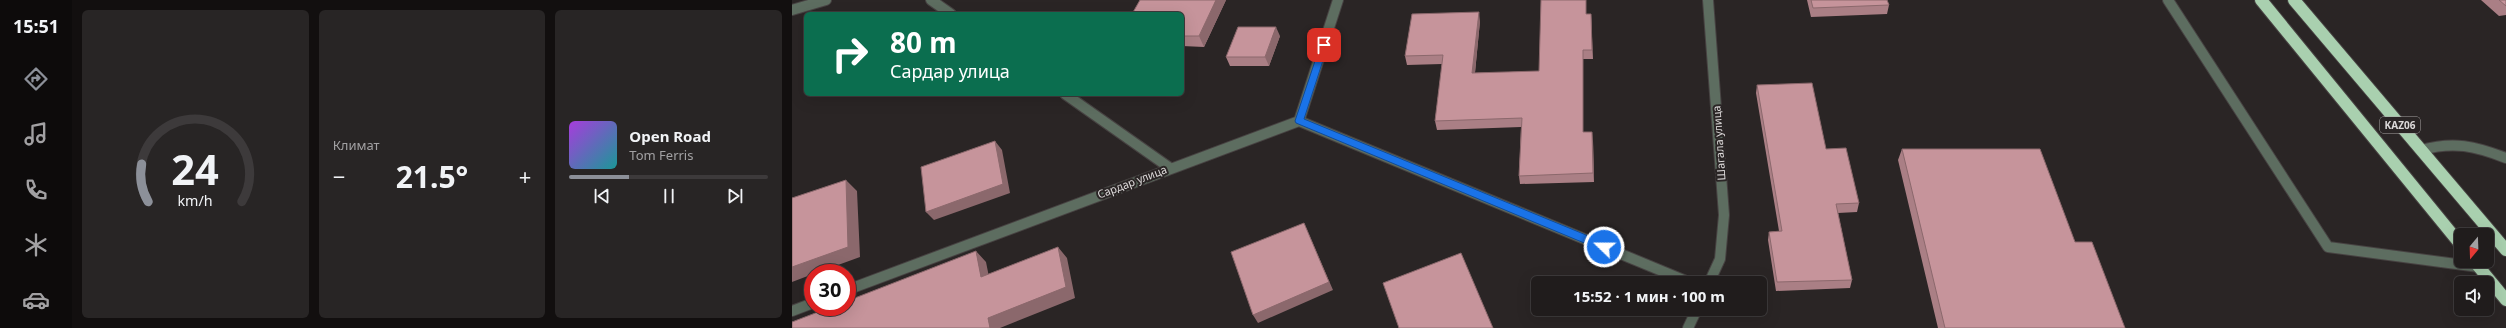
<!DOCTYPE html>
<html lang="ru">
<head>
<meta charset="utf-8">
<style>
  :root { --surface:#201c1c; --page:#282525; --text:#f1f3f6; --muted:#a2a1a3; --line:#3d3a3b; --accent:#8c9099 }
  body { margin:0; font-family:"Noto Sans",sans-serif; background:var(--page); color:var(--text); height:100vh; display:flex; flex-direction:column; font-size:15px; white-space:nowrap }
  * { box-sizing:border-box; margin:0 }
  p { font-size:13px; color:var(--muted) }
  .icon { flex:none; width:22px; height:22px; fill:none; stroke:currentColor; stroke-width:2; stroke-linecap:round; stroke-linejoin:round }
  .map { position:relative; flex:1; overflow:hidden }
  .details { display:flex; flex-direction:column; gap:10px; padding:10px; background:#120f0f; width:720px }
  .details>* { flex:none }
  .guide { position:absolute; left:12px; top:12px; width:380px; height:84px; border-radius:6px; box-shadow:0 4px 16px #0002,0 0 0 1px var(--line); background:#0b6e4f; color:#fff; overflow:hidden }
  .needle { width:26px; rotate:199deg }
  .tools { position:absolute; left:1662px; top:228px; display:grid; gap:8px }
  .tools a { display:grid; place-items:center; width:40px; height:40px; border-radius:6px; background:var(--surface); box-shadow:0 4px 16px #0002,0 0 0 1px var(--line); font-size:20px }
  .speed { position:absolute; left:12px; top:264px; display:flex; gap:8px; font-size:20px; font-weight:700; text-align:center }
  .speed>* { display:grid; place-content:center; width:52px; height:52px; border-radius:50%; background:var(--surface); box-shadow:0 4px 16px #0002,0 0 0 1px var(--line); line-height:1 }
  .speed .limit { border:6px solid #d22; background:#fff; color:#111 }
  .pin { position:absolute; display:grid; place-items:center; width:34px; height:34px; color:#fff; margin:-17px; border-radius:8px; box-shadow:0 2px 6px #0006 }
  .me { position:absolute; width:44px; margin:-22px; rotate:292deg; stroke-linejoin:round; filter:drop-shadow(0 0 3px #0008) }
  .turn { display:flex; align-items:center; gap:14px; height:84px; padding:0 20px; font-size:18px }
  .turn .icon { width:52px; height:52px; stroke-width:2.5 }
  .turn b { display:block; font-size:28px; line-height:34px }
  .big { font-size:30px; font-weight:700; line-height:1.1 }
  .details .widget { flex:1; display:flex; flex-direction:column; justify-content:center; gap:6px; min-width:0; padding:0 14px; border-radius:6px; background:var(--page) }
  .details .dial { align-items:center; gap:0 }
  .dial svg { height:104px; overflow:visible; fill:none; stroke:var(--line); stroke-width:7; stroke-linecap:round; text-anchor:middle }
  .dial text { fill:var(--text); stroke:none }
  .song { display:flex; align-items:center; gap:12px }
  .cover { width:48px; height:48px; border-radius:6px; background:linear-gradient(135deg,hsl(280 70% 55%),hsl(180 70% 35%)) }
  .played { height:4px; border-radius:2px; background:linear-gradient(90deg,var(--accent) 30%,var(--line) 30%) }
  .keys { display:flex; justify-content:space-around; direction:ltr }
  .heat { display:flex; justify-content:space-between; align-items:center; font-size:22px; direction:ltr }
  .details .tiles { flex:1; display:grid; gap:10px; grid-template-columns:repeat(3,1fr) }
  .trip { position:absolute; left:739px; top:276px; width:236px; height:40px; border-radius:6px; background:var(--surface); box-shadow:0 4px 16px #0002,0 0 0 1px var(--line); font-weight:700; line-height:40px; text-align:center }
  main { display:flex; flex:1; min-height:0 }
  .tab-bar { display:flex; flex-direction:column; width:72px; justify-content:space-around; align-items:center; background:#0d0b0b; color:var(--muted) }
  .tab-bar .icon { width:28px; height:28px }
  .tab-bar .active { color:var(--accent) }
  .tab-bar b { font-size:18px; color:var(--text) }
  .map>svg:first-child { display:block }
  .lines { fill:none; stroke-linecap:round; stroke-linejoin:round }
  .minor-casing { stroke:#474242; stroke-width:12 }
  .highway-casing { stroke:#474242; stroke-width:14 }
  .minor { stroke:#5d6d60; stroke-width:10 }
  .highway { stroke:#a9d0af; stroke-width:12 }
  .wall { fill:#aa7f85 }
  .shaded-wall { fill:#8b686c }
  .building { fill:#c6949b; stroke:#8b686c }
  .route { fill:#1a73e8; stroke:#114b97 }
  .labels { text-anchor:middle; stroke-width:4; stroke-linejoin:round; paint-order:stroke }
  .shield { fill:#2a2525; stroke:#a7a4a4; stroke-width:1 }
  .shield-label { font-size:10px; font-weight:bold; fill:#dddada }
  .street-label { font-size:11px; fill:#dddada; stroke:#2a2525 }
</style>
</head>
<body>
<main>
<nav class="tab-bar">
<b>15:51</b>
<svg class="icon active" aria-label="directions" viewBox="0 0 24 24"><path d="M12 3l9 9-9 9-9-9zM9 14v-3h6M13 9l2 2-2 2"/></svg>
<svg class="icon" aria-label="music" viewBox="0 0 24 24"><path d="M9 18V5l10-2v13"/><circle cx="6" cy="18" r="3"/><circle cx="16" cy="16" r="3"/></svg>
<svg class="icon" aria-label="phone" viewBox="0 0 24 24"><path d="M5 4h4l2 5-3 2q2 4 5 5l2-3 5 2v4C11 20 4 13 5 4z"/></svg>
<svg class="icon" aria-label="climate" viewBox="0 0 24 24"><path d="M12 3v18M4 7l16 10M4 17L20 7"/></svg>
<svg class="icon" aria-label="car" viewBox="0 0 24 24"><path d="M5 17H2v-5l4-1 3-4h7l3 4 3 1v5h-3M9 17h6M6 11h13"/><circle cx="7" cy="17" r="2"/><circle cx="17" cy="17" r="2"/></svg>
</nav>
<section class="details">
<div class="tiles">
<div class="widget dial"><svg viewBox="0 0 100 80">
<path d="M14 69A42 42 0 1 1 86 69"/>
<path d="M14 69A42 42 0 0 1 9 40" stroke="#8c9099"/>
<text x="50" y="56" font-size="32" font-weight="700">24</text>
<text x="50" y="72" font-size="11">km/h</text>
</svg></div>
<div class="widget"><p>Климат</p>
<div class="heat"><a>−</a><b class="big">21.5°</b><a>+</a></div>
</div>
<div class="widget">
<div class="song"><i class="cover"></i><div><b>Open Road</b><p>Tom Ferris</p></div></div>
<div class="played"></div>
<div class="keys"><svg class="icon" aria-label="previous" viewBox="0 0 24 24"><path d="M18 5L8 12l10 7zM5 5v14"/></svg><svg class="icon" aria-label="pause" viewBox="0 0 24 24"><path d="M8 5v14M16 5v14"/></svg><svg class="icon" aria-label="next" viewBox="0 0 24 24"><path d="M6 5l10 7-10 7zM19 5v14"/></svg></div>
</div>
</div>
</section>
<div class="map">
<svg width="1714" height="328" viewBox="0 0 1714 328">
  <rect width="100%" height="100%" fill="#2a2525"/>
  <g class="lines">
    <g class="minor-casing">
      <path id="minor" d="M 139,0 L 159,14
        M 916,0 L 932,215 L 928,259 L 917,283
        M 1376,0 L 1536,247 L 1687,267
        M 0,10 L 34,0
        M 273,94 L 378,168
        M 507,121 L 899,283
        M 1629,150 C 1662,141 1683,146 1714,158
        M 55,290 L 507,121 L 546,0
        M 0,311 L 21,303
        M 896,328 L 905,309"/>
    </g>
    <g class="highway-casing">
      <path id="highway" d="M 1469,0 L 1669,245
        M 1502,0 L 1714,250
        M 1682,261 L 1714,300"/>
    </g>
    <use href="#minor" class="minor"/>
    <use href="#highway" class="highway"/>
  </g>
  <path class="wall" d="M 434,0 L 412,47 L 390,46 L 390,14 Z
    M 1015,0 L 1095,0 L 1097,5 L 1095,14 L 1019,17 Z
    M 1689,0 L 1714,0 L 1714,15 L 1707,16 Z
    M 794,14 L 799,14 L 801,59 L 791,59 L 791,132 L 801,141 L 802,182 L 728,184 L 727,176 L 729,127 L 645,130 L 643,121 L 650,64 L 615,65 L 613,56 L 688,21 L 683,73 L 747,71 Z
    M 488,36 L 477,66 L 438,66 L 434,57 Z
    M 965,85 L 1034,149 L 1067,203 L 1065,212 L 1046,213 L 1060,280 L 1058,288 L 984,291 L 976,240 L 977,232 L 987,231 L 964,93 Z
    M 1110,149 L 1283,242 L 1333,328 L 1146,328 L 1106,160 Z"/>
  <path class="shaded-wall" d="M 424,0 L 434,0 L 412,47 L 407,36 Z
    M 687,12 L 688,21 L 682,82 L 680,73 Z
    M 484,27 L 488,36 L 477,66 L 473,57 Z
    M 800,132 L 801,141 L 802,182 L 801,173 Z
    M 203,141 L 210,150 L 218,193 L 142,220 L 134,212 Z
    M 54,180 L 65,191 L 68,257 L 24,273 L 21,273 L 21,274 L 0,282 L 0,267 Z
    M 512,223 L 541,290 L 466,323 L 461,315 Z
    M 266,247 L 275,258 L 283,298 L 208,328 L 198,328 L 196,318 Z
    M 184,251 L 194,262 L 199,287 L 189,277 Z"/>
  <path class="building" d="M 348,0 L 424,0 L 407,36 L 390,36 L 390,14 L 340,14 Z
    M 749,0 L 794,0 L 794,14 L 799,14 L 800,50 L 791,50 L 791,132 L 800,132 L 801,173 L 727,176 L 730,118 L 643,121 L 651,55 L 613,56 L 620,14 L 687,12 L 680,73 L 747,71 Z
    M 1019,0 L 1095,0 L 1097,5 L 1021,8 Z
    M 1707,0 L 1714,0 L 1714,6 Z
    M 446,27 L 484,27 L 473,57 L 434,57 Z
    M 1020,83 L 1034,149 L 1054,148 L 1067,203 L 1044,204 L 1060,280 L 985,282 L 977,232 L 990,231 L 965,85 Z
    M 203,141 L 211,184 L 134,212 L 129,167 Z
    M 1110,149 L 1248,149 L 1283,242 L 1300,242 L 1333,328 L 1153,328 Z
    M 54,180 L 56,247 L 0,267 L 0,198 Z
    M 512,223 L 537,282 L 461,315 L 439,252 Z
    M 266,247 L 274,287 L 196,318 L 198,328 L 0,328 L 0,322 L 39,307 L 55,307 L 55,301 L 184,251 L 189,277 Z
    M 669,253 L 701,328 L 607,328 L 591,283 Z"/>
  <path class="route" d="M 529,43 L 536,45 L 512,119 L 816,244 L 816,250 L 809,250 L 504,123 L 503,121 Z"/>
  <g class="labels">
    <rect class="shield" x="1588" y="117" width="40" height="16" rx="3"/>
    <g class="shield-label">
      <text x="1608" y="129">KАZ06</text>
    </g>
    <g class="street-label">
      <text transform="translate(927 143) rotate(-94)" y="4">Шагала улица</text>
      <text transform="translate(340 182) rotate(-21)" y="4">Сардар улица</text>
    </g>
  </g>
</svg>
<div class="tools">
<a><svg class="needle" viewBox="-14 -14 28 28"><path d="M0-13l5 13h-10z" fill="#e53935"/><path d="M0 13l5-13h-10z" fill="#a2a1a3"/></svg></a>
<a><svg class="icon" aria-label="sound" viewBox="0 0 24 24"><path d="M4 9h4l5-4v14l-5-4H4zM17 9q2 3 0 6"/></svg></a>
</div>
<div class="speed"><div class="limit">30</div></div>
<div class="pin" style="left:532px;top:45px;background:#d93025"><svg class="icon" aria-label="arrive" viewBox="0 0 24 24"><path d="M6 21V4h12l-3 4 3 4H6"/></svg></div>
<svg class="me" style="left:812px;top:247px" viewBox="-20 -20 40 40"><circle r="17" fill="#1a73e8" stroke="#fff" stroke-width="3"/><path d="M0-11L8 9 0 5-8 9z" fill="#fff"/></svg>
<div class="trip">15:52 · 1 мин · 100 m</div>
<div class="guide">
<div class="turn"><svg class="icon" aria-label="right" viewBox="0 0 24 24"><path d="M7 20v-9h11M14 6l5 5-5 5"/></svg><div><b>80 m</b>Сардар улица</div></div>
</div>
</div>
</main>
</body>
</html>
